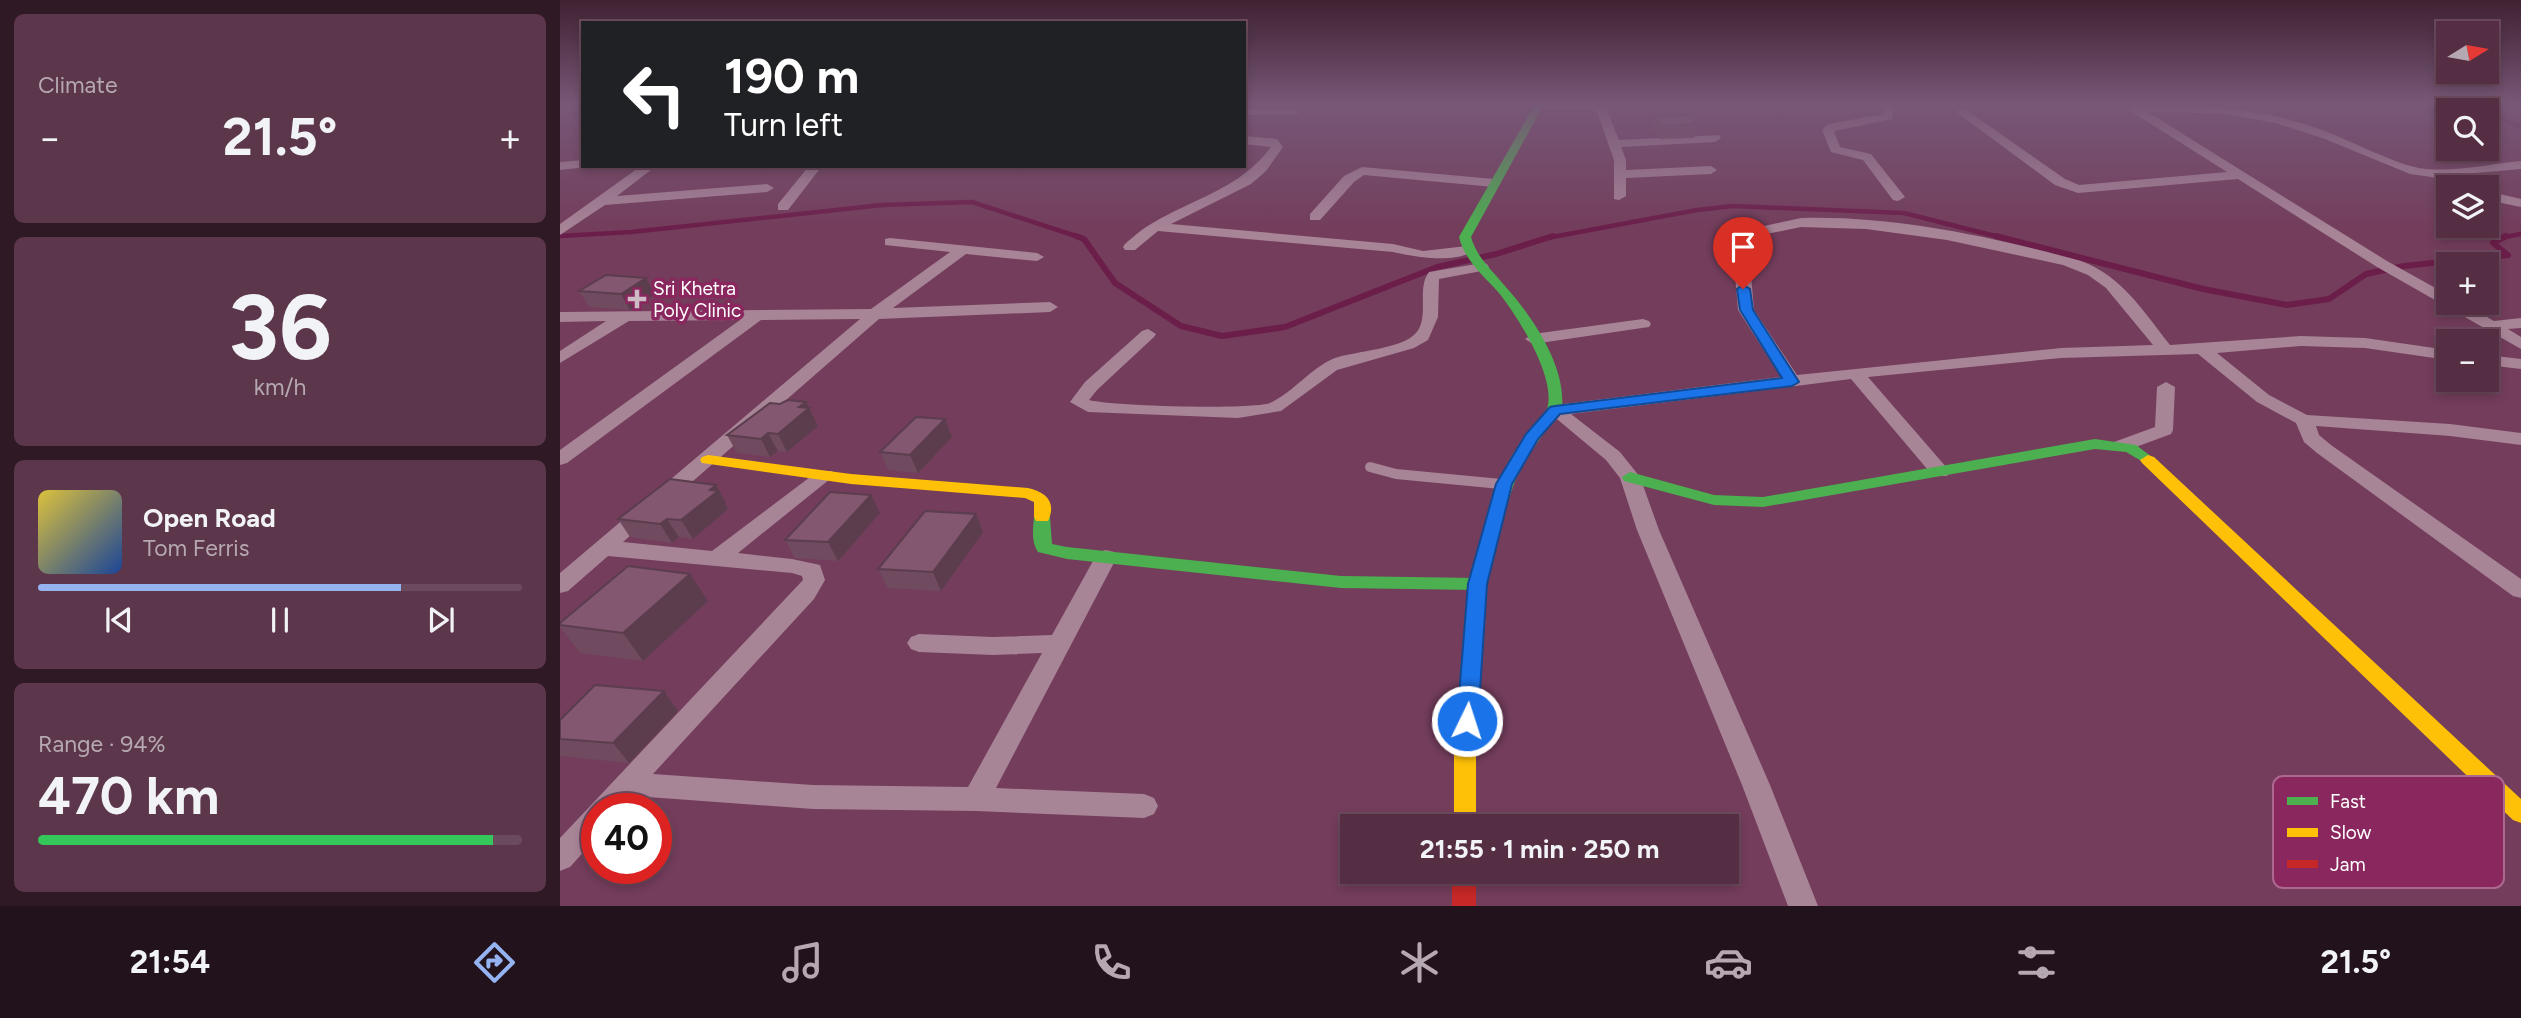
<!DOCTYPE html>
<html lang="en">
<head>
<meta charset="utf-8">
<style>
  :root { --surface:#562e44; --page:#5c364b; --text:#f1f3f6; --muted:#b6a8b2; --line:#6c4a5d; --accent:#95b2f1 }
  body { margin:0; font-family:Figtree,sans-serif; background:var(--page); color:var(--text); height:100vh; display:flex; flex-direction:column; font-size:26px; white-space:nowrap }
  * { box-sizing:border-box; margin:0 }
  p { font-size:23px; color:var(--muted) }
  .icon { flex:none; width:38px; height:38px; fill:none; stroke:currentColor; stroke-width:2; stroke-linecap:round; stroke-linejoin:round }
  .map { position:relative; flex:1; overflow:hidden }
  .side { display:flex; flex-direction:column; gap:14px; padding:14px; background:#2f1925; width:560px }
  .side>* { flex:none }
  .guide { position:absolute; left:21px; top:21px; width:665px; height:147px; border-radius:0px; box-shadow:0 4px 10px #0003,0 0 0 2px var(--line); background:#202124; color:#fff; overflow:hidden }
  .needle { width:46px; rotate:79deg }
  .buttons { position:absolute; left:1876px; top:21px; display:grid; gap:14px }
  .buttons a { display:grid; place-items:center; width:63px; height:63px; border-radius:0px; background:var(--surface); box-shadow:0 4px 10px #0003,0 0 0 2px var(--line); font-size:35px }
  .speed { position:absolute; left:21px; top:793px; display:flex; gap:14px; font-size:35px; font-weight:700; text-align:center }
  .speed>* { display:grid; place-content:center; width:91px; height:91px; border-radius:50%; background:var(--surface); box-shadow:0 4px 10px #0003,0 0 0 2px var(--line); line-height:1 }
  .speed .limit { border:10px solid #d22; background:#fff; color:#111 }
  .pin { position:absolute; display:grid; place-items:center; width:60px; height:60px; color:#fff; margin:-72px -30px; border-radius:50% 50% 50% 0; rotate:-45deg; box-shadow:0 0 7px #0007 }
  .pin .icon { rotate:45deg }
  .me { position:absolute; width:77px; margin:-38px; rotate:4deg; stroke-linejoin:round; filter:drop-shadow(0 0 5px #0008) }
  .turn { display:flex; align-items:center; gap:24px; height:147px; padding:0 28px; font-size:32px }
  .turn .icon { width:91px; height:91px; stroke-width:2.5 }
  .turn b { display:block; font-size:49px; line-height:60px }
  .big { font-size:52px; font-weight:700; line-height:1.1 }
  .side .tile { flex:1; display:flex; flex-direction:column; justify-content:center; gap:10px; min-width:0; padding:0 24px; border-radius:10px; background:var(--page) }
  .side .dial { align-items:center; gap:0 }
  .dial b { font-size:91px; line-height:1 }
  .song { display:flex; align-items:center; gap:21px }
  .cover { width:84px; height:84px; border-radius:10px; background:linear-gradient(135deg,hsl(50 70% 55%),hsl(220 70% 35%)) }
  .played { height:7px; border-radius:4px; background:linear-gradient(90deg,var(--accent) 75%,var(--line) 75%) }
  .keys { display:flex; justify-content:space-around; direction:ltr }
  .heat { display:flex; justify-content:space-between; align-items:center; font-size:38px; direction:ltr }
  .charge { height:10px; border-radius:5px; background:linear-gradient(90deg,#34c759 94%,var(--line) 0) }
  .trip { position:absolute; left:780px; top:814px; width:399px; height:70px; border-radius:0px; background:var(--surface); box-shadow:0 4px 10px #0003,0 0 0 2px var(--line); font-weight:700; line-height:70px; text-align:center }
  .menu { display:flex; height:112px; justify-content:space-around; align-items:center; background:#22121b; color:var(--muted) }
  .menu .icon { width:49px; height:49px }
  .menu .on { color:var(--accent) }
  .menu b { font-size:32px; color:var(--text) }
  main { display:flex; flex:1; min-height:0 }
  .map>svg:first-child { display:block }
  .lines { fill:none; stroke-linecap:round; stroke-linejoin:round }
  .stream-far1 { stroke:#6b1e49; stroke-width:4.5 }
  .stream { stroke:#6b1e49; stroke-width:6 }
  .lane { stroke:#a88497; stroke-width:10 }
  .street { fill:#a88497; fill-rule:evenodd }
  .fast { fill:#4caf50; fill-rule:evenodd }
  .slow { fill:#ffc107; fill-rule:evenodd }
  .jam { fill:#c62828; fill-rule:evenodd }
  .wall { fill:#704b5f }
  .shaded-wall { fill:#5b3d4e }
  .building { fill:#82576f; stroke:#5b3d4e; stroke-width:2 }
  .route { fill:#1a73e8; stroke:#114b97; stroke-width:2 }
  .poi-dot { fill:#cebbc6; stroke:#89275e; stroke-width:2.5 }
  .labels { text-anchor:middle; stroke-width:7; stroke-linejoin:round; paint-order:stroke }
  .poi-label { font-size:19px; fill:#fff; stroke:#89275e; text-anchor:start }
  .key { fill:#89275e; stroke:#ac688e; stroke-width:2 }
  .key-label { font-size:19px; fill:#fff }
</style>
</head>
<body>
<main>
<section class="side">
<div class="tile"><p>Climate</p>
<div class="heat"><a>−</a><b class="big">21.5°</b><a>+</a></div>
</div>
<div class="tile dial"><b>36</b><p>km/h</p></div>
<div class="tile">
<div class="song"><i class="cover"></i><div><b>Open Road</b><p>Tom Ferris</p></div></div>
<div class="played"></div>
<div class="keys"><svg class="icon" aria-label="previous" viewBox="0 0 24 24"><path d="M18 5L8 12l10 7zM5 5v14"/></svg><svg class="icon" aria-label="pause" viewBox="0 0 24 24"><path d="M8 5v14M16 5v14"/></svg><svg class="icon" aria-label="next" viewBox="0 0 24 24"><path d="M6 5l10 7-10 7zM19 5v14"/></svg></div>
</div>
<div class="tile"><p>Range · 94%</p><b class="big">470 km</b><div class="charge"></div></div>
</section>
<div class="map">
<svg width="1961" height="906" viewBox="0 0 1961 906">
  <rect width="100%" height="100%" fill="#733d5b"/>
  <g class="lines">
    <path class="stream-far1" d="M 1913,104 L 1924,110
      M 1927,112 L 1961,127
      M 0,236 L 71,232 L 322,205 L 412,202 L 522,238
      M 987,238 L 1137,210 L 1173,206 L 1344,213 L 1443,238
      M 1940,238 L 1961,234"/>
    <path class="stream" d="M 516,236 L 524,239 L 555,283 L 621,326 L 662,336 L 725,327 L 877,267 L 936,254 L 993,236
      M 1436,236 L 1643,289 L 1727,305 L 1769,299 L 1806,274 L 1844,266 L 1948,255 L 1933,243 L 1946,236"/>
    <path class="lane" d="M 810,467 L 836,474 L 941,484"/>
    <path class="street" d="M 976,104 L 1037,104 L 1046,108 L 1059,140 L 1159,135 L 1161,138 L 1155,142 L 1061,147 L 1066,160 L 1066,170 L 1151,166 L 1157,170 L 1151,174 L 1066,178 L 1066,196 L 1059,200 L 1054,199 L 1054,160 L 1037,112 L 1030,109 L 980,109 L 976,108 Z
      M 1319,104 L 1330,104 L 1334,108 L 1332,119 L 1274,131 L 1280,147 L 1311,154 L 1345,197 L 1338,201 L 1333,200 L 1303,160 L 1271,152 L 1262,130 L 1268,124 L 1323,114 L 1324,111 Z
      M 1573,105 C 1636,105 1698,107 1759,129 C 1788,139 1832,163 1859,168 C 1891,173 1929,164 1961,161 L 1961,169 L 1891,175 L 1915,187 L 1897,187 L 1872,177 L 1850,174 L 1765,139 L 1716,123 L 1664,114 L 1586,111 L 1827,261 L 1888,295 L 1888,303 L 1903,303 L 1934,321 L 1961,318 L 1961,328 L 1948,329 L 1961,337 L 1961,349 L 1817,267 L 1678,179 L 1518,193 L 1495,185 L 1395,111 L 1405,109 L 1505,179 L 1519,185 L 1667,172 L 1569,110 L 1569,106 Z
      M 684,109 L 734,109 L 740,112 L 734,115 L 684,115 Z
      M 684,136 L 717,139 L 723,147 L 706,171 L 691,184 L 611,224 L 833,244 L 863,251 L 907,246 L 914,250 C 898,264 853,257 833,252 L 598,231 L 575,250 L 565,250 L 563,247 L 565,244 C 573,237 582,229 591,224 C 634,198 680,189 711,147 L 684,144 Z
      M 23,160 L 23,166 L 27,167 L 0,170 L 0,162 Z
      M 81,166 L 96,166 L 57,196 L 207,184 L 214,188 L 207,192 L 45,205 L 0,235 L 0,224 Z
      M 249,166 L 262,166 L 228,210 L 218,210 L 218,204 Z
      M 802,167 L 934,179 L 940,183 L 934,187 L 804,175 L 794,182 L 760,220 L 750,220 L 750,214 L 784,176 Z
      M 1927,191 L 1961,199 L 1961,207 L 1927,200 Z
      M 1241,218 C 1332,215 1434,237 1521,261 C 1562,276 1584,312 1610,345 L 1741,336 L 1805,338 L 1888,350 L 1888,360 L 1805,348 L 1741,346 L 1657,353 L 1709,395 L 1747,415 L 1890,424 L 1961,433 L 1961,445 L 1890,436 L 1756,426 L 1759,435 L 1771,445 L 1961,579 L 1961,598 L 1953,596 L 1757,453 L 1744,442 L 1736,423 L 1697,402 L 1638,354 L 1501,358 L 1308,377 L 1387,468 L 1390,472 L 1387,476 L 1373,476 L 1291,379 L 1011,414 L 1060,452 L 1080,477 L 1099,530 L 1210,785 L 1258,906 L 1228,906 L 1182,785 L 1077,530 L 1060,478 L 1046,460 L 986,410 L 995,405 L 1221,377 L 1178,310 L 1175,275 L 1183,270 L 1191,275 L 1194,310 L 1237,375 L 1501,348 L 1593,345 L 1546,288 L 1528,275 L 1503,265 L 1387,240 L 1306,229 L 1241,227 L 1173,241 L 1166,237 L 1168,234 Z
      M 330,238 L 477,253 L 484,257 L 477,261 L 406,254 L 333,308 L 490,302 L 498,307 L 490,312 L 319,319 L 63,542 L 152,551 L 258,471 L 272,471 L 275,475 L 178,553 L 232,559 L 260,565 L 265,580 L 254,599 L 93,774 L 253,785 L 408,787 L 482,653 L 433,655 L 359,652 L 351,649 L 347,643 L 351,637 L 359,634 L 433,637 L 492,635 L 538,552 L 546,550 L 554,552 L 557,557 L 436,788 L 584,794 L 594,798 L 598,806 L 594,814 L 584,818 L 416,811 L 253,809 L 74,796 L 62,808 L 37,808 L 37,837 L 10,867 L 0,871 L 0,838 L 243,580 L 242,576 L 232,573 L 48,556 L 8,591 L 0,593 L 0,573 L 300,319 L 201,320 L 7,463 L 0,465 L 0,450 L 180,320 L 69,321 L 0,363 L 0,351 L 46,321 L 0,322 L 0,312 L 311,309 L 390,252 L 325,245 L 325,239 Z
      M 922,263 L 927,264 L 929,267 L 927,270 L 879,279 L 878,317 L 868,340 L 854,348 L 777,370 L 721,411 L 678,418 L 528,412 L 510,402 L 525,382 L 582,331 L 588,329 L 596,334 L 594,337 L 537,390 L 529,400 C 550,406 691,410 710,403 C 734,392 750,368 775,358 C 796,351 842,349 856,333 C 870,316 856,289 869,272 Z
      M 1083,319 L 1089,321 L 1091,324 L 1089,327 L 973,344 L 965,339 L 973,334 Z
      M 1927,355 L 1961,359 L 1961,369 L 1927,365 Z
      M 1606,382 L 1615,387 L 1613,430 L 1611,434 L 1568,450 L 1554,450 L 1551,446 L 1554,442 L 1595,427 L 1597,387 Z"/>
    <path class="fast" d="M 975,104 L 984,104 L 911,237 C 917,258 932,270 945,286 C 973,317 1006,366 1002,408 L 969,454 L 955,481 L 945,510 L 937,515 L 929,510 C 937,482 949,457 967,434 C 973,426 984,419 987,409 C 997,378 958,317 939,293 C 923,275 905,261 899,237 Z
      M 1535,439 L 1576,445 L 1596,460 L 1588,465 L 1566,452 L 1535,449 L 1203,507 L 1154,505 L 1064,481 L 1062,477 L 1070,472 L 1154,495 L 1203,497 Z
      M 482,511 L 490,517 L 492,544 L 507,547 L 781,576 L 918,578 L 924,579 L 927,584 L 924,589 L 918,590 L 781,588 L 507,559 L 478,552 C 471,541 473,529 474,517 Z"/>
    <path class="slow" d="M 148,455 L 291,474 L 468,488 C 486,492 497,502 488,521 L 476,521 L 474,517 L 474,502 L 465,498 L 291,484 L 142,463 L 140,460 L 142,457 Z
      M 1588,455 L 1594,457 L 1961,799 L 1961,823 L 1953,820 L 1582,463 L 1580,460 Z
      M 937,505 L 945,510 L 927,584 L 916,749 L 916,826 L 894,826 L 894,749 L 909,584 L 929,510 Z"/>
    <path class="jam" d="M 892,872 L 916,872 L 916,906 L 892,906 Z"/>
  </g>
  <path class="wall" d="M 1095,116 L 1135,124 L 1134,138 L 1099,139 L 1094,129 Z
    M 19,291 L 95,294 L 70,310 L 29,307 Z
    M 249,408 L 258,426 L 227,452 L 218,451 L 210,457 L 177,453 L 167,435 Z
    M 385,419 L 392,437 L 358,473 L 328,470 L 320,452 Z
    M 156,485 L 166,503 L 165,504 L 168,509 L 133,539 L 119,537 L 112,543 L 70,537 L 58,519 Z
    M 320,513 L 278,561 L 235,558 L 225,540 Z
    M 416,514 L 423,532 L 381,591 L 328,588 L 318,569 Z
    M 148,601 L 83,661 L 20,653 L 0,627 L 0,623 Z
    M 104,691 L 118,711 L 69,763 L 0,756 L 0,720 Z"/>
  <path class="shaded-wall" d="M 86,278 L 95,294 L 70,310 L 61,294 Z
    M 246,402 L 258,426 L 227,452 L 218,434 L 239,407 Z
    M 385,419 L 392,437 L 358,473 L 350,455 Z
    M 208,433 L 218,451 L 210,457 L 201,439 Z
    M 156,485 L 166,503 L 165,504 L 168,509 L 133,539 L 121,520 Z
    M 311,495 L 320,513 L 278,561 L 268,542 Z
    M 416,514 L 423,532 L 381,591 L 373,572 Z
    M 107,519 L 119,537 L 112,543 L 100,524 Z
    M 130,574 L 148,601 L 83,661 L 63,633 Z
    M 104,691 L 118,711 L 69,763 L 53,743 Z"/>
  <path class="building" d="M 1129,115 L 1135,124 L 1100,126 L 1095,116 Z
    M 46,275 L 86,278 L 61,294 L 19,291 Z
    M 228,400 L 246,402 L 239,407 L 249,408 L 218,434 L 208,433 L 201,439 L 167,435 L 210,403 L 220,404 Z
    M 356,417 L 385,419 L 350,455 L 320,452 Z
    M 110,479 L 156,485 L 150,490 L 158,491 L 121,520 L 107,519 L 100,524 L 58,519 Z
    M 270,492 L 311,495 L 268,542 L 225,540 Z
    M 365,511 L 416,514 L 373,572 L 318,569 Z
    M 68,566 L 130,574 L 63,633 L 0,625 L 0,623 Z
    M 35,685 L 104,691 L 53,743 L 0,739 L 0,720 Z"/>
  <linearGradient id="sky" x2="0" y2="1"><stop stop-color="#3f2232"/><stop offset="0.45" stop-color="#775777"/><stop offset="1" stop-color="#775777" stop-opacity="0"/></linearGradient>
  <rect width="1961" height="231" fill="url(#sky)"/>
  <path class="route" d="M 1183,285 L 1190,289 L 1193,310 L 1239,382 L 1232,386 L 1000,414 L 978,439 L 952,484 L 927,584 L 918,721 L 915,727 L 907,730 L 900,727 L 897,721 L 908,584 L 936,484 L 966,434 L 990,407 L 995,406 L 1222,378 L 1180,310 L 1177,289 Z"/>
  <path class="poi-dot" d="M73.5 288.5h7v7h7v7h-7v7h-7v-7h-7v-7h7z"/>
  <g class="labels">
    <g class="poi-label">
      <text x="93" y="295">Sri Khetra<tspan x="93" dy="22">Poly Clinic</tspan></text>
    </g>
  </g>
  <rect x="1713" y="776" width="231" height="112" rx="10" class="key"/>
  <rect x="1727" y="797" width="31" height="8" fill="#4caf50"/>
  <rect x="1727" y="828" width="31" height="9" fill="#ffc107"/>
  <rect x="1727" y="860" width="31" height="8" fill="#c62828"/>
  <g class="key-label">
    <text x="1770" y="808">Fast</text>
    <text x="1770" y="839">Slow</text>
    <text x="1770" y="871">Jam</text>
  </g>
</svg>
<div class="buttons">
<a><svg class="needle" viewBox="-14 -14 28 28"><path d="M0-13l5 13h-10z" fill="#e53935"/><path d="M0 13l5-13h-10z" fill="#b6a8b2"/></svg></a>
<a><svg class="icon" aria-label="search" viewBox="0 0 24 24"><circle cx="10" cy="10" r="6"/><path d="M15 15l6 6"/></svg></a>
<a><svg class="icon" aria-label="layers" viewBox="0 0 24 24"><path d="M12 4l9 5-9 5-9-5zM3 14l9 5 9-5"/></svg></a>
<a>+</a>
<a>−</a>
</div>
<div class="speed"><div class="limit">40</div></div>
<div class="pin" style="left:1183px;top:289px;background:#d93025"><svg class="icon" aria-label="arrive" viewBox="0 0 24 24"><path d="M6 21V4h12l-3 4 3 4H6"/></svg></div>
<svg class="me" style="left:907px;top:721px" viewBox="-20 -20 40 40"><circle r="17" fill="#1a73e8" stroke="#fff" stroke-width="3"/><path d="M0-11L8 9 0 5-8 9z" fill="#fff"/></svg>
<div class="trip">21:55 · 1 min · 250 m</div>
<div class="guide">
<div class="turn"><svg class="icon" aria-label="left" viewBox="0 0 24 24"><path d="M17 20v-9H6M10 6l-5 5 5 5"/></svg><div><b>190 m</b>Turn left</div></div>
</div>
</div>
</main>
<nav class="menu">
<b>21:54</b>
<svg class="icon on" aria-label="directions" viewBox="0 0 24 24"><path d="M12 3l9 9-9 9-9-9zM9 14v-3h6M13 9l2 2-2 2"/></svg>
<svg class="icon" aria-label="music" viewBox="0 0 24 24"><path d="M9 18V5l10-2v13"/><circle cx="6" cy="18" r="3"/><circle cx="16" cy="16" r="3"/></svg>
<svg class="icon" aria-label="phone" viewBox="0 0 24 24"><path d="M5 4h4l2 5-3 2q2 4 5 5l2-3 5 2v4C11 20 4 13 5 4z"/></svg>
<svg class="icon" aria-label="climate" viewBox="0 0 24 24"><path d="M12 3v18M4 7l16 10M4 17L20 7"/></svg>
<svg class="icon" aria-label="car" viewBox="0 0 24 24"><path d="M5 17H2v-5l4-1 3-4h7l3 4 3 1v5h-3M9 17h6M6 11h13"/><circle cx="7" cy="17" r="2"/><circle cx="17" cy="17" r="2"/></svg>
<svg class="icon" aria-label="filters" viewBox="0 0 24 24"><path d="M4 7h16M4 17h16"/><circle cx="9" cy="7" r="2"/><circle cx="15" cy="17" r="2"/></svg>
<b>21.5°</b>
</nav>
</body>
</html>
